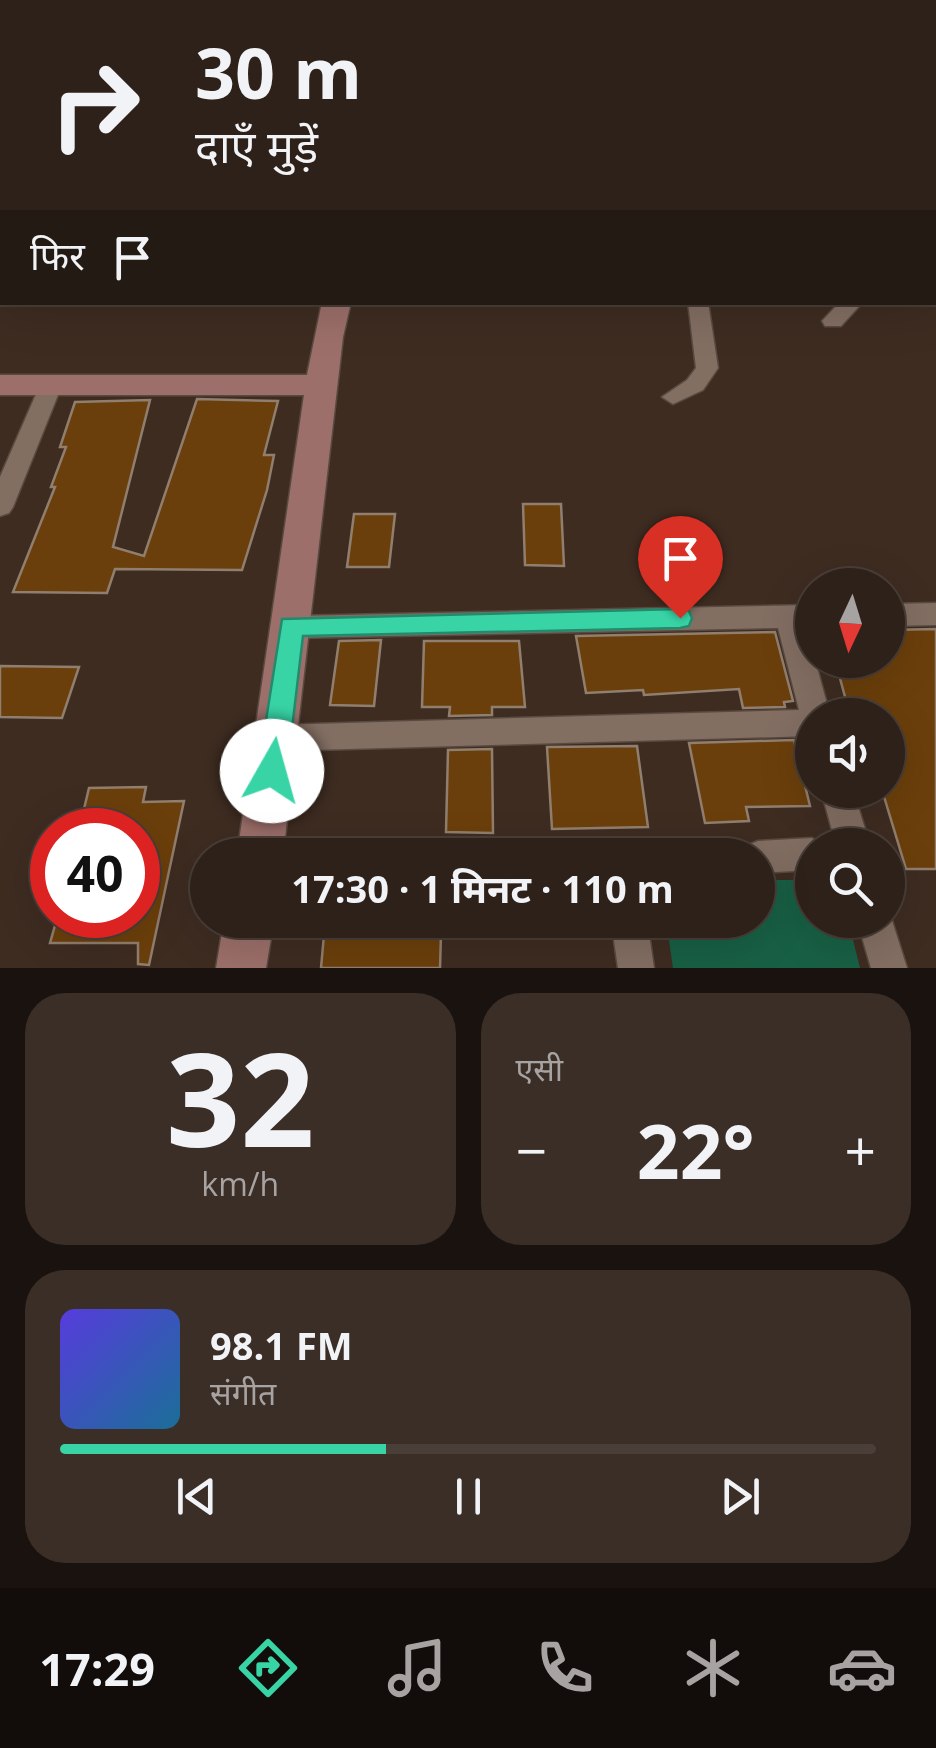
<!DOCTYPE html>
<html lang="hi">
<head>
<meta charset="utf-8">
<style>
  :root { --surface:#2e2119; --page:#3a2e26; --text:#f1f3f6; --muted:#a7a3a2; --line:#493e38; --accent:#38d4a6 }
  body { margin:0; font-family:"Open Sans","Noto Sans Devanagari",sans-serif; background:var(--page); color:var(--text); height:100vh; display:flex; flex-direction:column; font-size:38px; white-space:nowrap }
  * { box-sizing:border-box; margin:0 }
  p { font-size:32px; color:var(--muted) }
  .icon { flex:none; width:55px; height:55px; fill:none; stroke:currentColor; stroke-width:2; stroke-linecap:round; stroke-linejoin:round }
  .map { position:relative; height:968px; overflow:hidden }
  .details { display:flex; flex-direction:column; gap:25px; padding:25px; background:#19120e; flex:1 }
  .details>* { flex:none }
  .guide { position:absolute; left:0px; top:0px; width:938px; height:305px; box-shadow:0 10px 40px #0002,0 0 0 2px var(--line); background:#2e2119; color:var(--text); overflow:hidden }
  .needle { width:65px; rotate:184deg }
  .buttons { position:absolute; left:795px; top:568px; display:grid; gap:20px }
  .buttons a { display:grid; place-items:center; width:110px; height:110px; border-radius:50%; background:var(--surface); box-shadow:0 10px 40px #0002,0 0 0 2px var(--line); font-size:50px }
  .speed { position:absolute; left:30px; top:808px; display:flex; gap:20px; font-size:50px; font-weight:700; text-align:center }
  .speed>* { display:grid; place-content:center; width:130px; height:130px; border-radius:50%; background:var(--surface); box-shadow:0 10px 40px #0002,0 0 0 2px var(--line); line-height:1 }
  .speed .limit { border:15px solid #d22; background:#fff; color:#111 }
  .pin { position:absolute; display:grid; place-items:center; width:85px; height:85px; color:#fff; margin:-102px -42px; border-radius:50% 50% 50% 0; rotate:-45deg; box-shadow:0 0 10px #0007 }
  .pin .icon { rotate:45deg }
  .me { position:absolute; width:110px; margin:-55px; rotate:7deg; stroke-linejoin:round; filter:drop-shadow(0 0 8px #0008) }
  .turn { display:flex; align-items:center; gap:35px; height:210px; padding:0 30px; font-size:45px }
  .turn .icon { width:130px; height:130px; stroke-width:2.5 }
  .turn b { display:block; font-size:70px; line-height:85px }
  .then { display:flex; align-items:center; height:95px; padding:0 30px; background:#0003; gap:20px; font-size:38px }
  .big { font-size:75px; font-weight:700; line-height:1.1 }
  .details .tile { flex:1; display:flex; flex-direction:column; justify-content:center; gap:15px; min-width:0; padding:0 35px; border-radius:40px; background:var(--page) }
  .details .dial { align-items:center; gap:0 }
  .dial b { font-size:130px; line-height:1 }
  .song { display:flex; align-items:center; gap:30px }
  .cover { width:120px; height:120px; border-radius:15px; background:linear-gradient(135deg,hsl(250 70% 55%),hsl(200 70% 35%)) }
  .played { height:10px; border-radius:5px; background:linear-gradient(90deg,var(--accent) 40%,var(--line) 40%) }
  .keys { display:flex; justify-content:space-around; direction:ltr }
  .heat { display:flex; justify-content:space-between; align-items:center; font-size:55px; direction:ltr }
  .details .tiles { flex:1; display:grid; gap:25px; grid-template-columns:1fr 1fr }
  .tile:last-child { grid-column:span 2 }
  .trip { position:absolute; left:190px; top:838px; width:585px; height:100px; border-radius:50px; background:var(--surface); box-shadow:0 10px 40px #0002,0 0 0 2px var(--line); font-weight:700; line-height:100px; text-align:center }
  .tabs { display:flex; height:160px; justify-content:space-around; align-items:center; background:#120d0a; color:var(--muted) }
  .tabs .icon { width:70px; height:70px }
  .tabs .on { color:var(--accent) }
  .tabs b { font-size:45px; color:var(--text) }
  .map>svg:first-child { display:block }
  .green { fill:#186045 }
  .building { fill:#6b3f0b; stroke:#907e6e; stroke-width:2.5 }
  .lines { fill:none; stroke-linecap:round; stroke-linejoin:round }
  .lane-casing { stroke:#594a41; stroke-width:3 }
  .street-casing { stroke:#594a41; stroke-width:3 }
  .secondary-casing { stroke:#594a41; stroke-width:3 }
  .lane { fill:#836e62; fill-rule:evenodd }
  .street { fill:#836e62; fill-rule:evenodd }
  .secondary { fill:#9c6f6a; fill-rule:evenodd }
  .route { fill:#38d4a6; stroke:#248a6c; stroke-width:2.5 }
</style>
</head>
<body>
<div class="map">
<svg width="936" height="968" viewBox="0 0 936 968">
  <rect width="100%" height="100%" fill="#3e2c21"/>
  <path class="green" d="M 758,880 L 812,880 L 812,920 L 848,920 L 860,968 L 673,968 L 666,920 L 758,920 Z"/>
  <path class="building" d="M 197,399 L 278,401 L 264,455 L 274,455 L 267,490 L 242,570 L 115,569 L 107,593 L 13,592 L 55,487 L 51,487 L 66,447 L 60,447 L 75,402 L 150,400 L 113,547 L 144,556 Z
    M 523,504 L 561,504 L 564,566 L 525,565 Z
    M 354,514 L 395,514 L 389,567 L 347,567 Z
    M 936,629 L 936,869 L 906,869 L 882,790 L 888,790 L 888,715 L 850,715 L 835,660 L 888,660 L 888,630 Z
    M 775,632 L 793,701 L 784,702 L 785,707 L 743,708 L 739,689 L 644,695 L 643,690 L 586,693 L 576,636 Z
    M 381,640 L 374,706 L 330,705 L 339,641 Z
    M 424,641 L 519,641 L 525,707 L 492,707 L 492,715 L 449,716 L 450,707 L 422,707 Z
    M 0,666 L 79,667 L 62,718 L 0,717 Z
    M 794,740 L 810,806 L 746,807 L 749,821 L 705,823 L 689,743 Z
    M 637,746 L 648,827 L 552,829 L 547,747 Z
    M 492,749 L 493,833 L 446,832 L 448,750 Z
    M 146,787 L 143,802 L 184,801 L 149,965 L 138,964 L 138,943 L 50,943 L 58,915 L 138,915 L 138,830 L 79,830 L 89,788 Z
    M 441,934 L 440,968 L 321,968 L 324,935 Z"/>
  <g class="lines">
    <g class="lane-casing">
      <path id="lane" d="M 936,180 L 936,186 L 935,187 L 935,181 Z"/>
    </g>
    <g class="street-casing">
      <path id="street" d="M 407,0 L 423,0 L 424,2 L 409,2 Z
        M 678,0 L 755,0 L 756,2 L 680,2 Z
        M 935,14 L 936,14 L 936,23 L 935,23 Z
        M 935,41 L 936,41 L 936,49 L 935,49 Z
        M 0,47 L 2,48 L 2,58 L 0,57 Z
        M 0,89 L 2,90 L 2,100 L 0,99 Z
        M 0,174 L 2,174 L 2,184 L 0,184 Z
        M 0,241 L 2,241 L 2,253 L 0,253 Z
        M 688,302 L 708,302 L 718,368 L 703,390 L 673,404 L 662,397 L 687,380 L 696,368 Z
        M 840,302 L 863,302 L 841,326 L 825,326 L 822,321 Z
        M 51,378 L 62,385 L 13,507 L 9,513 L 0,516 L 0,477 L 40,385 Z
        M 936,603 L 936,625 L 888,626 L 888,604 Z
        M 812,605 L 812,627 L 806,627 L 830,715 L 812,715 L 812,736 L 277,751 L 266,747 L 262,738 L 266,729 L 277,725 L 799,710 L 778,628 L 292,638 L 282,635 L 278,627 L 282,619 L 292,616 Z
        M 821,790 L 853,790 L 870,845 L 836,845 Z
        M 812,838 L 825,845 L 812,845 L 812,870 L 758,873 L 758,855 L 742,855 L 746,846 L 758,841 Z
        M 888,908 L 907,968 L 871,968 L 857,920 L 888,920 Z
        M 611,920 L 647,920 L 654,968 L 618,968 Z"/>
    </g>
    <g class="secondary-casing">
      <path id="secondary" d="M 671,0 L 691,0 L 691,2 L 672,2 Z
        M 935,244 L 936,244 L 936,260 L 935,260 Z
        M 322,302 L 351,302 L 343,337 L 283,855 L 237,855 L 304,395 L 0,395 L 0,375 L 307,375 Z
        M 224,920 L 274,920 L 266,968 L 216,968 Z"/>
    </g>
    <use href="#lane" class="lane"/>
    <use href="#street" class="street"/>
    <use href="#secondary" class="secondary"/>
  </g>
  <path class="route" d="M 680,609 L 689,611 L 692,618 L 689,626 L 680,628 L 303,636 L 287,771 L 283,780 L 272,783 L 262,780 L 258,771 L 282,619 Z"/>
</svg>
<div class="buttons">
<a><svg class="needle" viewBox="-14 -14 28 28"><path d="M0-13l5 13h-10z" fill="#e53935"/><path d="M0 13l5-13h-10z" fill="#a7a3a2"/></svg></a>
<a><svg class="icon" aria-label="sound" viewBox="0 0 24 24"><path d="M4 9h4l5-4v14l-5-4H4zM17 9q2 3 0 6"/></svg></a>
<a><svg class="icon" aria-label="search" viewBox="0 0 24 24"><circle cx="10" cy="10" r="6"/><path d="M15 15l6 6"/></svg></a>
</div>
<div class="speed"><div class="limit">40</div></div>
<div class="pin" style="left:680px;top:618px;background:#d93025"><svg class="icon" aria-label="arrive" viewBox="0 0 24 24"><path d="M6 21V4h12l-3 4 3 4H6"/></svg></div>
<svg class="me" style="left:272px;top:771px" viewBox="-20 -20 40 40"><circle r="19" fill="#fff"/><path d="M0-13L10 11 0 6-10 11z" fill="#38d4a6"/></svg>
<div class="trip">17:30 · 1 मिनट · 110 m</div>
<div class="guide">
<div class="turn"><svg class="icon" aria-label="right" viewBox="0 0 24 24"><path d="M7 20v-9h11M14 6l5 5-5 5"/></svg><div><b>30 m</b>दाएँ मुड़ें</div></div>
<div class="then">फिर<svg class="icon" aria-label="arrive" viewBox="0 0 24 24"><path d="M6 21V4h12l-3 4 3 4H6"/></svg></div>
</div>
</div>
<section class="details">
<div class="tiles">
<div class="tile dial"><b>32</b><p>km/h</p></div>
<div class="tile"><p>एसी</p>
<div class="heat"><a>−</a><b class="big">22°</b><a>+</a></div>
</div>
<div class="tile">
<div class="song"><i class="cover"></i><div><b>98.1 FM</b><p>संगीत</p></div></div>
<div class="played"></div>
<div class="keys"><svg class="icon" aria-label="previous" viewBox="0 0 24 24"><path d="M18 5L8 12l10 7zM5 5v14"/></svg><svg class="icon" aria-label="pause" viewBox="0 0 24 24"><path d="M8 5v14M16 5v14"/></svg><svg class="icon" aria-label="next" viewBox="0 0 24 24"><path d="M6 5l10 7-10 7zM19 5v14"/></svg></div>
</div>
</div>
</section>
<nav class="tabs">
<b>17:29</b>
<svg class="icon on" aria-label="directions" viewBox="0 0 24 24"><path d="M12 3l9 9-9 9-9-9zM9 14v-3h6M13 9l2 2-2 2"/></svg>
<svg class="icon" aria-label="music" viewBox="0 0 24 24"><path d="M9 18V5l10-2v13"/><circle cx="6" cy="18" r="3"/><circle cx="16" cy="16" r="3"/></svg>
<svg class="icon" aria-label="phone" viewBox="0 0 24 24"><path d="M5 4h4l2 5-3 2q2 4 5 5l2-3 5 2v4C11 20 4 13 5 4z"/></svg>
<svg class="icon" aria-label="climate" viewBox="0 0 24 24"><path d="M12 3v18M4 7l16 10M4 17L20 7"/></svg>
<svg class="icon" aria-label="car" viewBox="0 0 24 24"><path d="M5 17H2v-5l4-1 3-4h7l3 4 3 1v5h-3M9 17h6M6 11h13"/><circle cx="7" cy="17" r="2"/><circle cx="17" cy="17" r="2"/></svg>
</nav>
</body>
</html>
